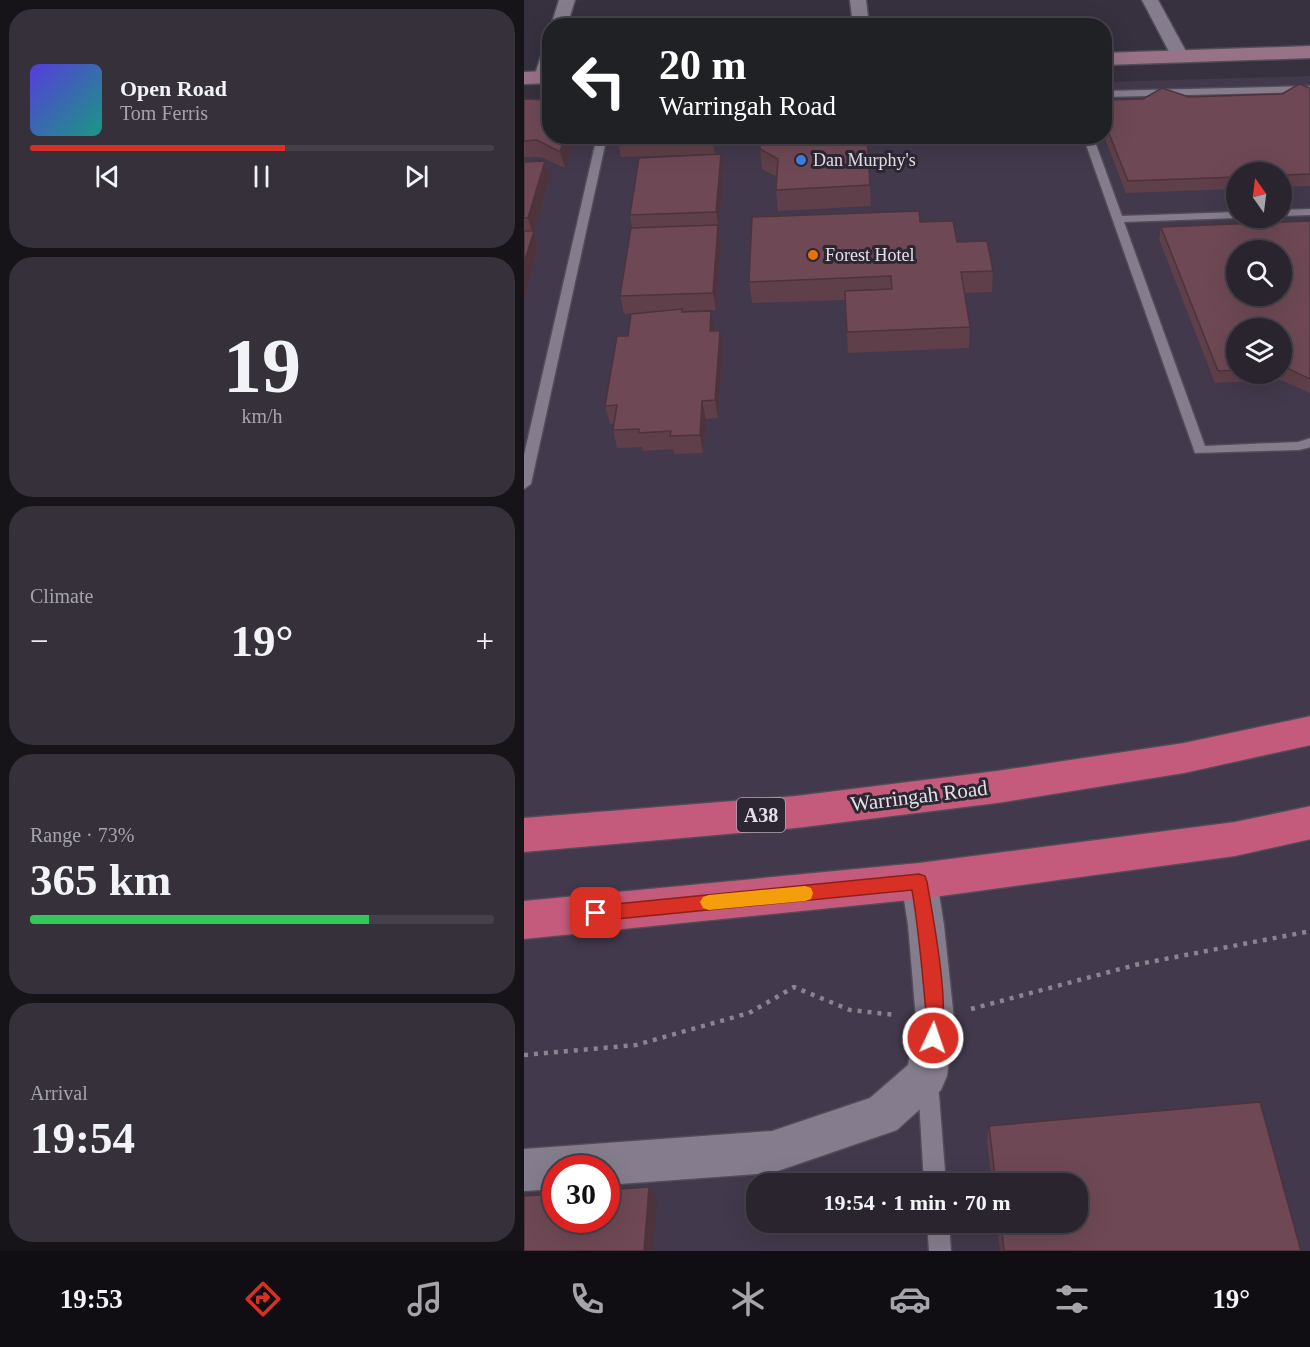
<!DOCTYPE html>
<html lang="en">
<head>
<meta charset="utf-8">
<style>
  :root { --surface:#29242e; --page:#35303a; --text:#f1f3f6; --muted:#a5a4aa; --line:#45414a; --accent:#d93025 }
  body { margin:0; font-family:"Times New Roman",serif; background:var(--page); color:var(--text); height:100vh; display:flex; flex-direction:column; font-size:22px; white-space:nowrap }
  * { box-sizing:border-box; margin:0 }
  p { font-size:20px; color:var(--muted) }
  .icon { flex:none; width:33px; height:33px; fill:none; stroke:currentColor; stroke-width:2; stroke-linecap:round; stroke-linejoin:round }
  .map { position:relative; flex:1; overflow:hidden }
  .drawer { display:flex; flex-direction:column; gap:9px; padding:9px; background:#171419; width:524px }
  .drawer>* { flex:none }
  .hud { position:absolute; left:18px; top:18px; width:570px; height:126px; border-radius:24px; box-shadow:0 6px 24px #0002,0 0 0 2px var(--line); background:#202124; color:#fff; overflow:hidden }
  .needle { width:39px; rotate:346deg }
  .fabs { position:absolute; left:702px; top:162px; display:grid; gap:12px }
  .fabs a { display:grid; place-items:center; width:66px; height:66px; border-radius:50%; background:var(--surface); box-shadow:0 6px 24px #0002,0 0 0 2px var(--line); font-size:30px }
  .speed { position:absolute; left:18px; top:1155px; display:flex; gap:12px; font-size:30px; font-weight:700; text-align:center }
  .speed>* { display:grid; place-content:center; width:78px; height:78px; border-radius:50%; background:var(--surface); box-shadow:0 6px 24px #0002,0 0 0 2px var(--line); line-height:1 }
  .speed .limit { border:9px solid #d22; background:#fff; color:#111 }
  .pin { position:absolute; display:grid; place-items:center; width:51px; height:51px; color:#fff; margin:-26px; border-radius:12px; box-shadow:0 3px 9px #0006 }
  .me { position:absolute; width:66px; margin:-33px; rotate:3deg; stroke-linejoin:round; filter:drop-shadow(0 0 4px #0008) }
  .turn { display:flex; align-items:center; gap:21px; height:126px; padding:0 18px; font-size:27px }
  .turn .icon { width:78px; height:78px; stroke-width:2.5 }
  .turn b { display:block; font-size:42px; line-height:51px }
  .big { font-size:45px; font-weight:700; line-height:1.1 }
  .drawer .widget { flex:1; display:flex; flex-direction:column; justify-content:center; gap:9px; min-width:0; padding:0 21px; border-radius:24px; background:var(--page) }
  .drawer .dial { align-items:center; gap:0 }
  .dial b { font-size:78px; line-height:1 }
  .song { display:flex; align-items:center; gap:18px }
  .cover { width:72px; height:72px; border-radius:9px; background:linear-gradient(135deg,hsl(250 70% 55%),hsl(170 70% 35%)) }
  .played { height:6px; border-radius:3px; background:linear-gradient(90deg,var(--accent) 55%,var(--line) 55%) }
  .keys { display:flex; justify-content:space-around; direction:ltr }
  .heat { display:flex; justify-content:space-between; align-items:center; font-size:33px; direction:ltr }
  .charge { height:9px; border-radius:4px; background:linear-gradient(90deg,#34c759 73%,var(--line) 0) }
  .trip { position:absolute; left:222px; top:1173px; width:342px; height:60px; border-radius:24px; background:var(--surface); box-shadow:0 6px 24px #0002,0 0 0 2px var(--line); font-weight:700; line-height:60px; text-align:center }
  .menu { display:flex; height:96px; justify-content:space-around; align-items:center; background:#100e12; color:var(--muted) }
  .menu .icon { width:42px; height:42px }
  .menu .current { color:var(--accent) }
  .menu b { font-size:27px; color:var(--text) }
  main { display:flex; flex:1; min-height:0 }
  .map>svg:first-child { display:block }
  .built { fill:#42394c; fill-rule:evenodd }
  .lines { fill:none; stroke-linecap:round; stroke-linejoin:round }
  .lane-casing { stroke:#514c57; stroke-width:3 }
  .street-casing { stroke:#514c57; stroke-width:3 }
  .secondary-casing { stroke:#514c57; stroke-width:3 }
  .highway-casing { stroke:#514c57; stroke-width:3 }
  .path { stroke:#89848f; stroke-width:4.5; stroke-dasharray:4 6; stroke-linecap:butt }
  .lane { fill:#857d8d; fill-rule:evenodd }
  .street { fill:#857d8d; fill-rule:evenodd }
  .secondary { fill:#987388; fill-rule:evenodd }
  .highway { fill:#c55b7c; fill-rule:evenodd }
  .wall { fill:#5f3f49; fill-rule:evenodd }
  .shaded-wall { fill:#4d333c }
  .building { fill:#6e4955; stroke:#4d333c; stroke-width:1.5; fill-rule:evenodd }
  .route { fill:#d93025; stroke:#8d1f18; stroke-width:1.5 }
  .slow { fill:#f59e0b }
  .shop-dot { fill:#3f7fe0; stroke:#2d2733; stroke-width:2 }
  .food-dot { fill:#e8710a; stroke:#2d2733; stroke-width:2 }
  .labels { text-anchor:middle; stroke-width:6; stroke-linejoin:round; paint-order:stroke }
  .far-poi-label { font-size:18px; fill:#e4e0e8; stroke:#2d2733; text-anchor:start }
  .shield { fill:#2d2733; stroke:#ada8b2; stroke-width:1.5 }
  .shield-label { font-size:20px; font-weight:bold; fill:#e4e0e8 }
  .street-label { font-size:21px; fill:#e4e0e8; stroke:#2d2733 }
</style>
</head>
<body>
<main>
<section class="drawer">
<div class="widget">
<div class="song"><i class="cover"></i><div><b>Open Road</b><p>Tom Ferris</p></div></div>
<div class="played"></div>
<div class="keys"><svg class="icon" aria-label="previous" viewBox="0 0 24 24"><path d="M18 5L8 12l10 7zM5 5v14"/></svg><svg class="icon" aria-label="pause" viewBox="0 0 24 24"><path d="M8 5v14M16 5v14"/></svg><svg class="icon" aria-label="next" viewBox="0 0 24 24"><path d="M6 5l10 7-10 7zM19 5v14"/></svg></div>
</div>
<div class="widget dial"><b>19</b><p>km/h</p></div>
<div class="widget"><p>Climate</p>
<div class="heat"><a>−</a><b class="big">19°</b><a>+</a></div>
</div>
<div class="widget"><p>Range · 73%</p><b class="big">365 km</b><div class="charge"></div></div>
<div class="widget"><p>Arrival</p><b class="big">19:54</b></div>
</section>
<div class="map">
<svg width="787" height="1251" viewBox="0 0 787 1251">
  <rect width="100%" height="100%" fill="#37303e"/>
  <path class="built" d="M 786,76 L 786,1251 L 0,1251 L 0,99 L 25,98 L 26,136 L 580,136 L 581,82 ZM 712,172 L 758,172 L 758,218 L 712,218 ZM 712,250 L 758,250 L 758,296 L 712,296 ZM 712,328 L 758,328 L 758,374 L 712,374 ZM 32,1168 L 82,1168 L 82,1220 L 32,1220 ZM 232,1184 L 554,1184 L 554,1222 L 232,1222 Z"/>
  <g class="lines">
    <g class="lane-casing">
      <path id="lane" d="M 787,86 L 787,92 L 580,97 L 580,91 Z
        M 73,136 L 83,136 L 7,484 L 0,489 L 0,455 Z
        M 559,136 L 569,136 L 598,216 L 712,212 L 714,218 L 712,218 L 600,222 L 681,446 L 774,442 L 787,438 L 787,447 L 775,450 L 671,453 Z
        M 787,209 L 787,215 L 758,216 L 758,210 Z
        M 404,1072 L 411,1075 L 414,1082 L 422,1184 L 400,1184 L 394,1082 L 397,1075 Z
        M 403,1222 L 425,1222 L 427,1251 L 405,1251 Z"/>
    </g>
    <g class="street-casing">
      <path id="street" d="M 35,0 L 51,0 L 43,26 L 27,26 Z
        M 326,0 L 342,0 L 345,26 L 329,26 Z
        M 618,0 L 634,0 L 665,57 L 662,61 L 650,61 Z
        M 26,51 L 26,80 L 13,81 L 10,77 L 17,56 Z
        M 395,865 L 408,870 L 413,881 L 420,925 L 430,1019 L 423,1076 L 417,1090 L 373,1130 L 248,1173 L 82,1185 L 82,1168 L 32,1168 L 32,1189 L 0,1191 L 0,1149 L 248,1131 L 346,1098 L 384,1065 L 392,1019 L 384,925 L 377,881 L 382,870 Z"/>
    </g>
    <g class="secondary-casing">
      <path id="secondary" d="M 787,46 L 787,58 L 580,65 L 580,53 Z
        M 26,71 L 26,83 L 0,84 L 0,72 Z"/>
    </g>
    <g class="highway-casing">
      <path id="highway" d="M 787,716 L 787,745 L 660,773 L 473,803 L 272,828 L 0,852 L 0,818 L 272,796 L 473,771 L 660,743 Z
        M 787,806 L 787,839 L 711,856 L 395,899 L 0,939 L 0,901 L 395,863 L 711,822 Z"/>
    </g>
    <path class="path" d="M 447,1009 L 615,964 L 787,931
      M 0,1055 L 112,1045 L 225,1013 L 270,987 L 326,1010 L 372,1015"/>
    <use href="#lane" class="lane"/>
    <use href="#street" class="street"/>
    <use href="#secondary" class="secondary"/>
    <use href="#highway" class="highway"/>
  </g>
  <path class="wall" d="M 786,88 L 786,186 L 758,187 L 758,172 L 712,172 L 712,189 L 602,193 L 580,136 L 580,100 L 758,94 Z
    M 0,99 L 26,136 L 50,136 L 41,168 L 17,157 L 0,157 Z
    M 95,136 L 192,136 L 191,154 L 97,157 L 94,140 Z
    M 236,149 L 346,185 L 347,206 L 254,211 L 252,190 L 253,177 L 238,169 Z
    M 197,154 L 199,171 L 195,230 L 197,242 L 192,310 L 159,311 L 159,312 L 187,311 L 190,331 L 199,349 L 194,418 L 182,419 L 179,453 L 150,454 L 149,449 L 119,451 L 118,447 L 93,448 L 89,430 L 90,423 L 86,424 L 81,406 L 104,336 L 117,313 L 100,314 L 96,296 L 108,228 L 106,215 Z
    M 21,161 L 26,178 L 10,232 L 14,248 L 0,299 L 0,162 Z
    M 786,221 L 786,393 L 757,380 L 691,383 L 635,239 L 637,227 ZM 712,328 L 758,328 L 758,374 L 712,374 Z
    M 396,222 L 469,271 L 468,292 L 440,293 L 446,327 L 445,348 L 324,353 L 321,300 L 228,303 L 225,282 Z
    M 465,1126 L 777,1251 L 476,1251 L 473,1222 L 554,1222 L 554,1184 L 468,1184 L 463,1141 Z"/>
  <path class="shaded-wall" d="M 41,136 L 50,136 L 41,168 L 36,152 Z
    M 188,136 L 192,136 L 191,154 Z
    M 197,154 L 199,171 L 195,230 L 192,212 Z
    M 21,161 L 26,178 L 10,232 L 14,248 L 0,299 L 0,263 L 9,234 L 4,218 Z
    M 194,225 L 197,242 L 192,310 L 189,293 Z
    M 187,311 L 190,329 L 189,349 L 186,331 Z
    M 196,331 L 199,349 L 194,418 L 191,400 Z
    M 178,401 L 182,419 L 179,453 L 176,435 Z
    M 125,1187 L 133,1200 L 129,1251 L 120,1251 Z"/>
  <path class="building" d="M 775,84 L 786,88 L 786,174 L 758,175 L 758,172 L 712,172 L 712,177 L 604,181 L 580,121 L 580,100 L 619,99 L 638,88 L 665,97 L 758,94 Z
    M 0,99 L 26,100 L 26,136 L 41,136 L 36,152 L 13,140 L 0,141 Z
    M 95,136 L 188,136 L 94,140 Z
    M 236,136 L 343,136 L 346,185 L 252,190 L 254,159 L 236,149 Z
    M 197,154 L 192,212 L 106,215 L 115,158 Z
    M 21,161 L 4,218 L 0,218 L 0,162 Z
    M 395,211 L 396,222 L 429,221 L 433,242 L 463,241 L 469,271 L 437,272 L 446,327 L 323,332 L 321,291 L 368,289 L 367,276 L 225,282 L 228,217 Z
    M 786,221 L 786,379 L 761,367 L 758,367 L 758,328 L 712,328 L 712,370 L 694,371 L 637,227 ZM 712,250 L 758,250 L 758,296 L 712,296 Z
    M 194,225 L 189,293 L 96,296 L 107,228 Z
    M 0,231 L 10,231 L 0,263 Z
    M 158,309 L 158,312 L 187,311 L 186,331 L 196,331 L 191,400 L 178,401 L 176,435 L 146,436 L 147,431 L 115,433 L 115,429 L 89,430 L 93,405 L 81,406 L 93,336 L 104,336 L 107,314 Z
    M 736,1102 L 777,1251 L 480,1251 L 477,1222 L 554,1222 L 554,1184 L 472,1184 L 465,1126 Z
    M 125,1187 L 120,1251 L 0,1251 L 0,1196 L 32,1194 L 32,1220 L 82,1220 L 82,1190 Z"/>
  <path class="route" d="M 395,874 L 401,876 L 403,882 C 409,917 428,1014 415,1044 L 409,1047 L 402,1044 C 398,1034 403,1023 402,1012 C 398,971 395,930 388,890 L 72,921 L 66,919 L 63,913 L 66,908 L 72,906 Z"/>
  <path class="slow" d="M 281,886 L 287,888 L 289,893 L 287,899 L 281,901 L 185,910 L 179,908 L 176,902 L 179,897 L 185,895 Z"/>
  <circle class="shop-dot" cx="277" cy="160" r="6"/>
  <circle class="food-dot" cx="289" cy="255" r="6"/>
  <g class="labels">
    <g class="far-poi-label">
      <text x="289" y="166">Dan Murphy's</text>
      <text x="301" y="261">Forest Hotel</text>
    </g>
    <rect class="shield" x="213" y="798" width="48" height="34" rx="4.5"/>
    <g class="shield-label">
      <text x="237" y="822">A38</text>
    </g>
    <g class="street-label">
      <text transform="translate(395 796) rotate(-7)" y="7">Warringah Road</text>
    </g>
  </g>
</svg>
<div class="fabs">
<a><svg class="needle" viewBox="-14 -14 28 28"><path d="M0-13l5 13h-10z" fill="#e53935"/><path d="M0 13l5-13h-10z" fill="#a5a4aa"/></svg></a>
<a><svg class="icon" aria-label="search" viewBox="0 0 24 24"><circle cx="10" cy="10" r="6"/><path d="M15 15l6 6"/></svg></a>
<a><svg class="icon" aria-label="layers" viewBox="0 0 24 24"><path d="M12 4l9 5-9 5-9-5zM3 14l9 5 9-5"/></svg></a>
</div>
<div class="speed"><div class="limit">30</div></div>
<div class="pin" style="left:72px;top:913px;background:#d93025"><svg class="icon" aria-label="arrive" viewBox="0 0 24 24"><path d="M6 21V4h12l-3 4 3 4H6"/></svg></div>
<svg class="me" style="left:409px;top:1038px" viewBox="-20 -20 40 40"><circle r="17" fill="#d93025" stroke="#fff" stroke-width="3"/><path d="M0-11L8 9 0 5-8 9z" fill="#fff"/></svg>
<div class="trip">19:54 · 1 min · 70 m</div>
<div class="hud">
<div class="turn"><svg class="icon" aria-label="left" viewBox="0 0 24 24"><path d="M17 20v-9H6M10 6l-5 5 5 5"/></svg><div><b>20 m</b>Warringah Road</div></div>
</div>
</div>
</main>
<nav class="menu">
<b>19:53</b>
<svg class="icon current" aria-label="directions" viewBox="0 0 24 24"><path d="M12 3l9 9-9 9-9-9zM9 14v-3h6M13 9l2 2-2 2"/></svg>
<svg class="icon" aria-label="music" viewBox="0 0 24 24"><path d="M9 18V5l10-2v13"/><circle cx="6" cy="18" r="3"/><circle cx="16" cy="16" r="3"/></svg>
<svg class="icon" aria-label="phone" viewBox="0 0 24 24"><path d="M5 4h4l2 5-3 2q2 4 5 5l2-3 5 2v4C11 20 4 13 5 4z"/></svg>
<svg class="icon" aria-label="climate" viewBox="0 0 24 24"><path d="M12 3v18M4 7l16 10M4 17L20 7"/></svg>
<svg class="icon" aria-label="car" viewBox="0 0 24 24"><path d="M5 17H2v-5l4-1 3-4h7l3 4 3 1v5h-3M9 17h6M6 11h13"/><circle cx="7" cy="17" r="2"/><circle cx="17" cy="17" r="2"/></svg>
<svg class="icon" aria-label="filters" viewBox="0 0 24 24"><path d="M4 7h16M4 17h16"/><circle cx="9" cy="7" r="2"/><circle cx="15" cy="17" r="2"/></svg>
<b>19°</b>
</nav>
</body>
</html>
